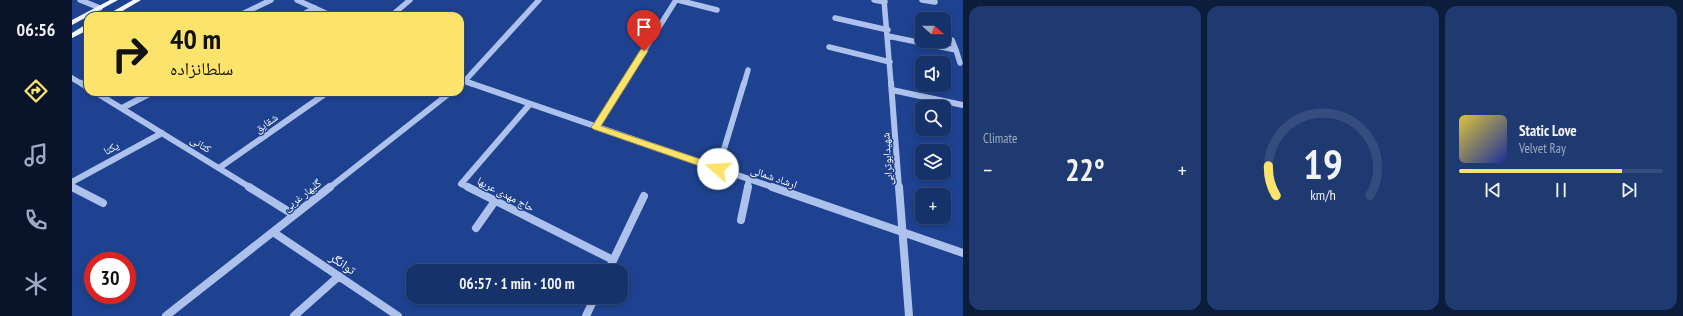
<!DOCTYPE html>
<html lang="en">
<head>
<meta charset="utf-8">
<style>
  :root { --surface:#16326b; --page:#1f3a71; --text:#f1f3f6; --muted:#9eaac1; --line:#354d7e; --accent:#fce36b }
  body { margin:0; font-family:"PT Sans Narrow","Noto Naskh Arabic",sans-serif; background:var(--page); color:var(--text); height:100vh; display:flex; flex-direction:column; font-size:15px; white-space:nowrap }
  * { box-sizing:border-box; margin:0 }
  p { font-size:13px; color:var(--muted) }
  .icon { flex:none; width:22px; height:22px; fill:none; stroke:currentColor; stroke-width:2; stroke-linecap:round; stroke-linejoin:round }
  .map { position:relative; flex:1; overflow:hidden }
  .panel { display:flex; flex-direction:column; gap:6px; padding:6px; background:#0c1c3b; width:720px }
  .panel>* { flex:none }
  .top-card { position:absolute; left:12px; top:12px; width:380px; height:84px; border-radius:12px; box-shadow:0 2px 6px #0003,0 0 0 1px var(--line); background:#fce36b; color:#111; overflow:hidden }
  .needle { width:26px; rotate:111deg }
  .tools { position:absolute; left:843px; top:12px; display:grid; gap:8px }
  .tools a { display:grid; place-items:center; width:36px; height:36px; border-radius:8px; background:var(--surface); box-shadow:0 2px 6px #0003,0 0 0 1px var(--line); font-size:20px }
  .speed { position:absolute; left:12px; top:252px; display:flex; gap:8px; font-size:20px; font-weight:700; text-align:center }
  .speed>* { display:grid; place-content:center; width:52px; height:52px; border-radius:50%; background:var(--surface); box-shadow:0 2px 6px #0003,0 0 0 1px var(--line); line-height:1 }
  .speed .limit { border:6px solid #d22; background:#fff; color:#111 }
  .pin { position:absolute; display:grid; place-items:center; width:34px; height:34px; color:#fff; margin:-41px -17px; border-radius:50% 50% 50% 0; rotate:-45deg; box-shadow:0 0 4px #0007 }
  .pin .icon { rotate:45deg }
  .me { position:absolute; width:44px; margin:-22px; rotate:289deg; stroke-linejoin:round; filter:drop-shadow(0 0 3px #0008) }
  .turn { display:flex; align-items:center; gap:14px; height:84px; padding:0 20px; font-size:18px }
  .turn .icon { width:52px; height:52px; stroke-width:2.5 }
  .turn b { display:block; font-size:28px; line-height:34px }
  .big { font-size:30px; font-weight:700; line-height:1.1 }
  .panel .card { flex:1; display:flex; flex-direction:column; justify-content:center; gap:6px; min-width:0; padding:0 14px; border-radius:12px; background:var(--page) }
  .panel .dial { align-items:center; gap:0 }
  .dial svg { height:104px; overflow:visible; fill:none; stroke:var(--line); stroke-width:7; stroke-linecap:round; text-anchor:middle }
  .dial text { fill:var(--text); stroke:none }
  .song { display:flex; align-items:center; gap:12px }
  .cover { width:48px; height:48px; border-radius:6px; background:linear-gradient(135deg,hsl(50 70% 55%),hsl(230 70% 35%)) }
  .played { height:4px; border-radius:2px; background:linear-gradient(90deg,var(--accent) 80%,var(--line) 80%) }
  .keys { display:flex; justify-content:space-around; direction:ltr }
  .heat { display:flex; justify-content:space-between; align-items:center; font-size:22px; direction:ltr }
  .panel .tiles { flex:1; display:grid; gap:6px; grid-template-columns:repeat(3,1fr) }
  .trip { position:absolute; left:334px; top:264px; width:222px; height:40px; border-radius:12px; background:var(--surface); box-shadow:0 2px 6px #0003,0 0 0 1px var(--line); font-weight:700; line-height:40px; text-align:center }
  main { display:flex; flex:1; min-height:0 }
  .menu { display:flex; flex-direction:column; width:72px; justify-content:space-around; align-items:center; background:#09142b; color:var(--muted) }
  .menu .icon { width:28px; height:28px }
  .menu .active { color:var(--accent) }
  .menu b { font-size:18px; color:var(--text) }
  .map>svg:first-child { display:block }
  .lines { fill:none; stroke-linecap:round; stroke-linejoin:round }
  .minor-far2 { stroke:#acc2ed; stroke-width:5.5 }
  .minor-far1 { stroke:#acc2ed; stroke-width:6 }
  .minor { stroke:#acc2ed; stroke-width:8 }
  .major { fill:#f3f6ff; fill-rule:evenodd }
  .route { fill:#fce36b; stroke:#a49446 }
  .labels { text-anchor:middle; stroke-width:3; stroke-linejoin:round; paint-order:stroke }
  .street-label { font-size:11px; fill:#fff; stroke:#1e428f }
  .near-street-label { font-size:13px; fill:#fff; stroke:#1e428f }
</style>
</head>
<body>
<main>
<nav class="menu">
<b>06:56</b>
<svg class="icon active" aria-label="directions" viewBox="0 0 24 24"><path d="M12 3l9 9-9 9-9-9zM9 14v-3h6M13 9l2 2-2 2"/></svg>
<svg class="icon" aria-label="music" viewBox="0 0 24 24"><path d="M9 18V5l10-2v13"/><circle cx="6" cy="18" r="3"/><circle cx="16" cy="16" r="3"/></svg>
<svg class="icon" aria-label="phone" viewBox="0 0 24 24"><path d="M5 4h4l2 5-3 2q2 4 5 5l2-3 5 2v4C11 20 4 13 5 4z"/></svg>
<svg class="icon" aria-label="climate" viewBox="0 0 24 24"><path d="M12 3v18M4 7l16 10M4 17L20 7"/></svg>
</nav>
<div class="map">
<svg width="891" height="316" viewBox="0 0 891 316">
  <rect width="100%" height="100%" fill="#1e428f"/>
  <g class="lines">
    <path class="minor-far2" d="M 8,0 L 28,8
      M 225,0 L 260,16
      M 606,0 L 645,10
      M 802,0 L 813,2
      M 812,0 L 819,84
      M 850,0 L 863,2
      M 166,16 L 199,0
      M 228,16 L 243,8
      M 319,16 L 338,0
      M 763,18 L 816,30
      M 816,36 L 884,50 L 888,63
      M 880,40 L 884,50
      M 757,47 L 818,62
      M 0,78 L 10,84
      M 388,80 L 401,84
      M 390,84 L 467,0
      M 551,84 L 604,0
      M 672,84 L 676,70"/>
    <path class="minor-far1" d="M 9,83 L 16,88
      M 398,83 L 703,188
      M 819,83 L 827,188
      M 820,90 L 891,105
      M 23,92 L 179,188
      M 50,108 L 81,92
      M 524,127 L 551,83
      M 147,168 L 253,94
      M 646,169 L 672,83
      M 0,182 L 90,133
      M 0,187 L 2,188
      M 257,188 L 379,92
      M 398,188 L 389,184 L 458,104
      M 675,188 L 677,180"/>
    <path class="minor" d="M 0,187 L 31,203
      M 177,187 L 222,215
      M 396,187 L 541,260
      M 700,187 L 891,253
      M 827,187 L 837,316
      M 669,220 L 676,187
      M 404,228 L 423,201
      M 201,232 L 326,316
      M 536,271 L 572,196
      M 94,316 L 258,187
      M 222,316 L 267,276
      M 514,316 L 523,297"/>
    <path class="major" d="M 38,0 L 46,0 L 0,25 L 0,20 Z
      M 61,0 L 69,0 L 42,16 L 33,16 Z
      M 13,25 L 16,25 L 16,30 L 0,38 L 0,33 Z"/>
  </g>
  <path class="route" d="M 569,49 L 575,49 L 576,51 L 529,126 L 649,166 L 650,169 L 649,171 L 642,171 L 521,129 L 519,127 L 521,125 Z"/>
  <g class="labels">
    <g class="street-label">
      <text transform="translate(194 123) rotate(-35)" y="4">شقایق</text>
      <text transform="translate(129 144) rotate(32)" y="4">کتانی</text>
      <text transform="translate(39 148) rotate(-29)" y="4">یکتا</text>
      <text transform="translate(815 159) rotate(-94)" y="4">شهیدابوترابی</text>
      <text transform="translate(702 177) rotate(19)" y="4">ارشاد شمالی</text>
      <text transform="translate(434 194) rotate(27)" y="4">حاج مهدی عربها</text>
      <text transform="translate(230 195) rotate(-38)" y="4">گلبهار غربی</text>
    </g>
    <g class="near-street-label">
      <text transform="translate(271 263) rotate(34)" y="5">توانگر</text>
    </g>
  </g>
</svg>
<div class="tools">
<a><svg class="needle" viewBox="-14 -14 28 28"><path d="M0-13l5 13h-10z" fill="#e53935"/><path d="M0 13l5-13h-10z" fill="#9eaac1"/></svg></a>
<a><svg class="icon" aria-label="sound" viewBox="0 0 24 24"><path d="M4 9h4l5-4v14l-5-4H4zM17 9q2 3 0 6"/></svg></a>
<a><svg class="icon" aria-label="search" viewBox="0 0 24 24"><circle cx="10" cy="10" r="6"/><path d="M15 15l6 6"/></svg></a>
<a><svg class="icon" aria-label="layers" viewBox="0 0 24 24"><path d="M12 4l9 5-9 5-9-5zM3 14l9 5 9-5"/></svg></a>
<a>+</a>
</div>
<div class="speed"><div class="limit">30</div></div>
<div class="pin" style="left:572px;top:51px;background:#d93025"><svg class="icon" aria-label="arrive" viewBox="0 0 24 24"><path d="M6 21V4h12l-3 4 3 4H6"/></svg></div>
<svg class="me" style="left:646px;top:169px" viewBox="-20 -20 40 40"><circle r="19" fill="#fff"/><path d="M0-13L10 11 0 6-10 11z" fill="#fce36b"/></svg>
<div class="trip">06:57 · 1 min · 100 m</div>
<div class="top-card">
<div class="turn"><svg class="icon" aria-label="right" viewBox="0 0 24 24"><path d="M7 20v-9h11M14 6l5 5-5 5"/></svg><div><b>40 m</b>سلطانزاده</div></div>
</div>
</div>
<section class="panel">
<div class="tiles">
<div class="card"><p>Climate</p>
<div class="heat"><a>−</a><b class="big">22°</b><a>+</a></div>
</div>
<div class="card dial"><svg viewBox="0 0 100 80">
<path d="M14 69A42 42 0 1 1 86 69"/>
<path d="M14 69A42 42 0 0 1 8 46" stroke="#fce36b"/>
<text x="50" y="56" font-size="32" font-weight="700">19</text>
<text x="50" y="72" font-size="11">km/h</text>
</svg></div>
<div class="card">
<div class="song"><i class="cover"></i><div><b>Static Love</b><p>Velvet Ray</p></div></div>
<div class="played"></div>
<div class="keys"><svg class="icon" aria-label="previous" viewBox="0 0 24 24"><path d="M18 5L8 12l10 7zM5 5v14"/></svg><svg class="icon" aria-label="pause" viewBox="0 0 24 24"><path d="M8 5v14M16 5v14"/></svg><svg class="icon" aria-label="next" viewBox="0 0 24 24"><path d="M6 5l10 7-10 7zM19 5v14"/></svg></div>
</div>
</div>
</section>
</main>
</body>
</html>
